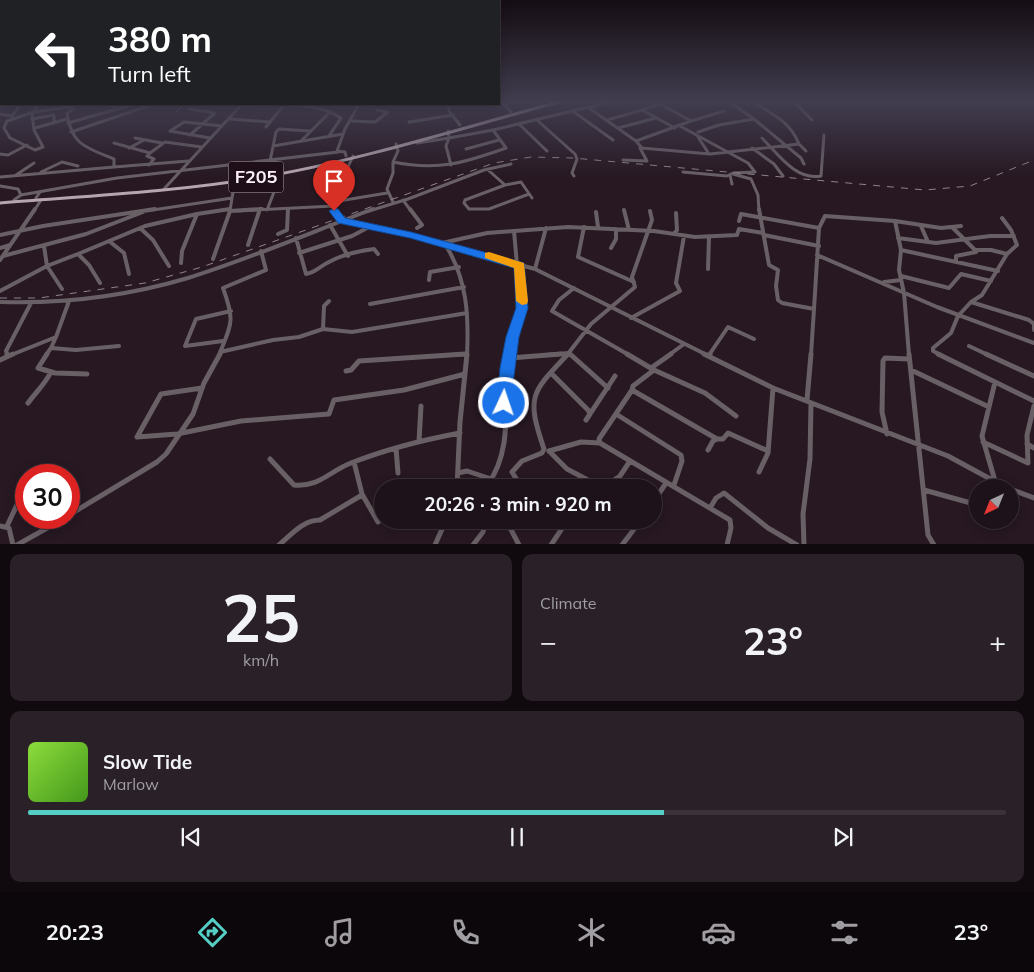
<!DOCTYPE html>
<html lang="en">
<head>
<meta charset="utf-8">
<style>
  :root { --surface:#1d121a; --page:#2a2027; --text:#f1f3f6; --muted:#a09ea2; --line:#3b3239; --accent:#55cec6 }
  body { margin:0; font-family:Mulish,sans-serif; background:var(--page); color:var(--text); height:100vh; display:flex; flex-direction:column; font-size:19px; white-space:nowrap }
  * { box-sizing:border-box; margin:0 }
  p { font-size:16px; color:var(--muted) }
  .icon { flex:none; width:28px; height:28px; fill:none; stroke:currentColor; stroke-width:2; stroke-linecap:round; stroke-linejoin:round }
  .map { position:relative; height:544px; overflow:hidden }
  .side { display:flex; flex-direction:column; gap:10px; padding:10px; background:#100a0e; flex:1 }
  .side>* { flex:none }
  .banner { position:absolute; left:0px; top:0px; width:500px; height:105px; box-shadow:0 2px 12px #0003,0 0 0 1px var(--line); background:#202124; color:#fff; overflow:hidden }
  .needle { width:32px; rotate:223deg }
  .buttons { position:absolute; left:969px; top:479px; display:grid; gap:10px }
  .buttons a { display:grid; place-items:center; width:50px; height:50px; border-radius:50%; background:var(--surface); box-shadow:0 2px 12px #0003,0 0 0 1px var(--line); font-size:25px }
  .speed { position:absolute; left:15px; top:464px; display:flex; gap:10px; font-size:25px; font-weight:700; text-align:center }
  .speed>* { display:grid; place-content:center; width:65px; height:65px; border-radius:50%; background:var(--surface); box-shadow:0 2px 12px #0003,0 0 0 1px var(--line); line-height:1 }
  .speed .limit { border:8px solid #d22; background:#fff; color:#111 }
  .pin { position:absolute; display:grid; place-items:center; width:42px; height:42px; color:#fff; margin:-51px -21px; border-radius:50% 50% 50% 0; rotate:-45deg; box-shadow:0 0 5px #0007 }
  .pin .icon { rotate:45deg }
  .me { position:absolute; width:55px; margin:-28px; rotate:3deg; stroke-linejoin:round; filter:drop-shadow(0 0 4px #0008) }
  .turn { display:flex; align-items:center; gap:18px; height:105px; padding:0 25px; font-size:22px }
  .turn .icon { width:65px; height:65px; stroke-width:2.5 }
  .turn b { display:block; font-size:35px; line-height:42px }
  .big { font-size:38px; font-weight:700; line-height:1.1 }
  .side .card { flex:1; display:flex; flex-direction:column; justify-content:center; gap:8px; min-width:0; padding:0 18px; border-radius:10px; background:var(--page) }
  .side .dial { align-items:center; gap:0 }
  .dial b { font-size:65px; line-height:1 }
  .song { display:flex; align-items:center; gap:15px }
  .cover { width:60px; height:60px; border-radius:8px; background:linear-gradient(135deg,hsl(90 70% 55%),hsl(100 70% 35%)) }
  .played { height:5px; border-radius:2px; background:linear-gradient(90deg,var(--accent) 65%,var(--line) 65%) }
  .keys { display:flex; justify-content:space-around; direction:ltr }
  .heat { display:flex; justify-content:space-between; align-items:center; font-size:28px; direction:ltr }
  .side .tiles { flex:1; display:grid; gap:10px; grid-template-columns:1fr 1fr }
  .card:last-child { grid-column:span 2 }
  .trip { position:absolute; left:374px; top:479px; width:288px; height:50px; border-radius:25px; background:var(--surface); box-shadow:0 2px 12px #0003,0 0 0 1px var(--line); font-weight:700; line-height:50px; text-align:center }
  .dock { display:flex; height:80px; justify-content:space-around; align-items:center; background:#0c070a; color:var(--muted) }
  .dock .icon { width:35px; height:35px }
  .dock .current { color:var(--accent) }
  .dock b { font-size:22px; color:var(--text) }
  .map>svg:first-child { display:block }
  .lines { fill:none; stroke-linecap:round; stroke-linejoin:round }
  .stream { stroke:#a97a9b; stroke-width:1 }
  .minor-far2 { stroke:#696066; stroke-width:3 }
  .minor-far1 { stroke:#696066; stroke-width:4 }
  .minor { stroke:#696066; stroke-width:5 }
  .major { stroke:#b6a5b0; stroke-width:3 }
  .rail { stroke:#90838c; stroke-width:1; stroke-dasharray:7 7; stroke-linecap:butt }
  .route { fill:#1a73e8; stroke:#114b97 }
  .slow { fill:#f59e0b }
  .labels { text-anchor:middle; stroke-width:5; stroke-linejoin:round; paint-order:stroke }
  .shield { fill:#1d0e18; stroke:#b8acb4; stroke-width:1 }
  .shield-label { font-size:18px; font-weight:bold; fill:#fbf0f7 }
</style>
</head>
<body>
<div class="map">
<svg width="1034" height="545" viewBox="0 0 1034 545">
  <rect width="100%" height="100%" fill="#271822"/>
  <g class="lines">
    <path class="stream" d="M 176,112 L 185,104"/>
    <path class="minor-far2" d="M 501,101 L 511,112
      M 678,101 L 683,103
      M 692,101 L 694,101
      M 715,101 L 717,102
      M 793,101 L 812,120
      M 68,104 L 73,109 L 67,113 C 71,145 87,148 114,159 L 114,167 L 188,161
      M 109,104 L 116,108
      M 449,104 L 449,111 L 460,125
      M 660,104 L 642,110 L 675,128
      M 241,105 C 272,105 314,100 341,118 L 329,136
      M 589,108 L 636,141 L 642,148 L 710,154 L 799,144 C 790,121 771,113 751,101
      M 189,109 L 215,113 L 190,135
      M 34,112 L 38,104
      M 574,112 L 613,140
      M 32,113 L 34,130 L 43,147 L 35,150 L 10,138 L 4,128 L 7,121 L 34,112 L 70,107
      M 0,114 L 12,116
      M 12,116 L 21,104
      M 32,119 L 54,115 L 54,123
      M 230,119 L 270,122
      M 754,119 L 801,158 L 804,164
      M 607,120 L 642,110
      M 352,121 L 375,122 L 388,112 L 377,110
      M 538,121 L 575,154 L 577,159 L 572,173 L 574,176
      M 691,121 L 724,111
      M 409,122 L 453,115
      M 68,123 L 135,104
      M 520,125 L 547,151
      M 678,125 L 748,163 L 755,172 L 733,173 L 727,176 L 683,172
      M 266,127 L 282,107
      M 35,128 L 67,119
      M 618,128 L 656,118
      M 493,130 L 614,101
      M 170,131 L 184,122 L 222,126
      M 170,131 L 210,138
      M 71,132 L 151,105
      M 698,132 L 719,125 L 754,119 L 728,101
      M 698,137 L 709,154
      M 135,138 L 162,143
      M 762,138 C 778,154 796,181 821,176 L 824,135
      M 302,140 L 331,111
      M 636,141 L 691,121 L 655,101
      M 114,143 L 150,153
      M 417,143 L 449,138 L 446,146 L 451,165
      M 396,144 L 398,151 L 393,162 C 438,171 464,163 506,148 L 493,130 L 449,138 L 448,131
      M 799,144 L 806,151
      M 273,146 L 343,134
      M 129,148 L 144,140
      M 752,148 L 774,164 L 783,176
      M 466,149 L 499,140
      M 150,153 L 165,142 L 202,147
      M 0,154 L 8,155 L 27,145
      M 346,156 L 345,152 L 337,151 L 345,129 L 359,104
      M 623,160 L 647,161 L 640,148
      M 270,161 L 276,132 L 279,129 L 310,131
      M 393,162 L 393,173 L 387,189 L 393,202
      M 149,165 L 154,159 L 147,156 L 150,153
      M 487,169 L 505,185 L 465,200 L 464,203 L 469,209 L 489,209 L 529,194
      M 41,172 L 62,162 L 78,166
      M 733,174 L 751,179 L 758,195 L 759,211
      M 16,175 L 34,163
      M 730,175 L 732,184
      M 0,177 L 114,167
      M 505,185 L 521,182 L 532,198
      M 0,186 L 18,189 L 21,195 L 117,178 L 338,152
      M 164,189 L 242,104
      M 36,198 L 40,192
      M 14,200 L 21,195
      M 403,200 L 411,211
      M 333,202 L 387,193
      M 267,210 L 281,174
      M 34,211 L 41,200
      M 146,211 L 232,198 L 235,182
      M 230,211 L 232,198
      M 236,211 L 334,206
      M 335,211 L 333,200 L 353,156
      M 369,211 L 408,199 L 484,170 L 511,164"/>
    <path class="minor-far1" d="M 334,209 L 341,221 L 411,235 L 535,269 L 707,355
      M 410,209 L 422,225 L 417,228
      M 759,209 L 769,265 L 778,270 L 776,286 L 778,300 L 782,303 L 814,309 L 811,355
      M 624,210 L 629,230
      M 596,212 L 598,227
      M 739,221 L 741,214 L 819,228 L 825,216 L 895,221
      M 330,225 L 348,256
      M 921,226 L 928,242
      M 584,227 L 578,257 L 634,282
      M 952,227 L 975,250
      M 140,228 L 153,240 L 169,266
      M 514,231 L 517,265
      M 278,234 L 287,230 L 288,209
      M 674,234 L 677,230 L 676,213
      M 0,235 L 43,226 L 155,209
      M 764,235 L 819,246
      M 296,238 L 306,274 C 316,272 319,267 327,263 C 341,255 358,251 374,249 L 378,254
      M 898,238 L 936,243 L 990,236 L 1014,236
      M 109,241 L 124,253 L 129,274
      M 442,243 L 487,233 L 568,227 L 654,231 L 695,237 L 737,235 L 739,229 L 763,233
      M 445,244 C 467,279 469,315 467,355
      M 248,245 L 260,209
      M 44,246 L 47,266 L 78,254
      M 0,248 L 10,245
      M 611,248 L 616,239 L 616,229
      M 901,250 L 998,271
      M 299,253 L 352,236 L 369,227
      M 817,255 L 937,307 L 1034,343
      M 3,256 L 86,234 L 143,212
      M 213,259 L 230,211 L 262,209
      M 0,260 L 35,209
      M 956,262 L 956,256 L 976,252 L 975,250 L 991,250 L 1007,254
      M 181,263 L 182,251 L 197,214
      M 535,269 L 546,228
      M 708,269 L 709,237
      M 901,276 L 949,288 L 961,274 L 991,281
      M 429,280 L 430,272 L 459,267
      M 884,282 L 901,280
      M 100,283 L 89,265 L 78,254 L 145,226 L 197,214 L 230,209
      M 574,288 L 559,300 L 552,311 L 629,355
      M 0,291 L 47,266 L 62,289
      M 0,302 C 62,304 127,296 188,278 C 249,259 312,232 373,209
      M 971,302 L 1029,320 L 1034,324 L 1034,330
      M 370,304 L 464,287
      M 814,309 L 819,228
      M 631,318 L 680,291 L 676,283 L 684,236
      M 323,329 L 324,306 L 329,301
      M 56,337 L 51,348 L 76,350 L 119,346
      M 223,341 L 185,346 L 196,319 L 231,311
      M 969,346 L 988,355
      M 220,352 L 273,340 L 299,337 L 323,329 L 352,332 L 467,313
      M 8,355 L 6,351 L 31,303
      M 11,355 L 56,337 L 69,301
      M 46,355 L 51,348
      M 219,355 C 232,323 235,321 223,288 L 266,270 L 261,251
      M 451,355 L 465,354
      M 509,355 L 512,337 L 522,308 L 520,265
      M 546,355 L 569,353 L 571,355
      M 567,355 L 591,324 L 635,287 L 632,277 L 652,220 L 650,211
      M 669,355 L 684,344
      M 709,355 L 728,327 L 754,339
      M 909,355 L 904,293 L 899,270 L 901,250 L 895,221 L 941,228 L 961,226
      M 941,355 L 933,351 L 933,348 L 951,333 L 958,316 L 971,302 L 982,295 L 1007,254 L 1017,245 L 1011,230 L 1002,218"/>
    <path class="minor" d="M 7,354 L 8,356
      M 47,354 L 38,368 L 55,373 L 87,374
      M 570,354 L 608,388
      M 627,354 L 654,370 L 705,393 L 736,416
      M 704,354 L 773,388 L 948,456 L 1007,488
      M 909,354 L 928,535 L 934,545
      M 938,354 L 1034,401
      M 986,354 L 1034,376
      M 708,356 L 710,354
      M 510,358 L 561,354
      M 0,360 L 13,354
      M 651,368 L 671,354
      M 654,370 L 633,386 L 632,390 L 717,439 L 723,439 L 728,433 L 768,451
      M 911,370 L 989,407
      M 346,371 L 351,370 L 359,361 L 465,354
      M 551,373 L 588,410 L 590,414 L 586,420
      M 995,382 L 982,436 L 995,481
      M 202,388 L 161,394 L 137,437 L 177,434 L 241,421 L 329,414 L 334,400 L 404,390 L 465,374
      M 807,400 L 811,354
      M 28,403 C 36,392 45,384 51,372
      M 590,414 L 615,376
      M 616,414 L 681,455 L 682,461 L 674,485
      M 887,434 L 882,412 L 883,361 L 885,358 L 909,359
      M 419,441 L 421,406
      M 983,442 L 1028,463 L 1027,435 L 1034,406
      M 600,443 L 599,439 L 632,390
      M 1027,444 L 1034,448
      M 396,448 L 398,473
      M 544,449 C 526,396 531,393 568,354
      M 708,450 L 713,441 L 717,439
      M 549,451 L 581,442 L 600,443 L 730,520 L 731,528 L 727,545
      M 549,451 L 567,469 L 603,488
      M 270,459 L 294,485 C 320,487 328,472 351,463 C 387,449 422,440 460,433
      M 354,462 L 362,494 L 378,522
      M 759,472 L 768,453 L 773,388
      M 458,473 L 467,471 L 491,479
      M 457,488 L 460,422 L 467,354
      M 490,488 L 488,484 C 515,447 502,397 509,354
      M 522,488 L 512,472 L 522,461 L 542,453 L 544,449
      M 603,488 L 620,476 L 630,461
      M 1010,489 L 1034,498
      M 924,490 L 978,505
      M 652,504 L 666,483
      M 710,508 L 716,498 L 724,493 L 768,528 L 797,545
      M 69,515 L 157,462 L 166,454 L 193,414 L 204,383 L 220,354
      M 506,520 L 519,545
      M 0,526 L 9,528 L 13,545
      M 7,526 L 23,492
      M 17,545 L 65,518
      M 279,545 C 291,535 303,520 320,520 L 362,495
      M 435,545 L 446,520
      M 473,545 L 483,532 L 486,520
      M 551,545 L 561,530 L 554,520
      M 622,545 L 641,520
      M 804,545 L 803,514 L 810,459 L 811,403"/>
    <path class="major" d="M 0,203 C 86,196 172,192 257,178 C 359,161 462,128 562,101"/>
    <path class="rail" d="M 0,298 L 39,298 L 145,283 L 202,267 L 494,163 L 531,157 L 573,158 L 925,190 L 970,186 L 1034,160"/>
  </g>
  <linearGradient id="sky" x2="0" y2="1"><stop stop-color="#150d13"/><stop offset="0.57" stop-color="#413d4f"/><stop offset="1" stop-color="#413d4f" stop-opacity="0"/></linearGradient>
  <rect width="1034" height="177" fill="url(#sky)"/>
  <path class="route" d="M 334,208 L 338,209 L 345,218 L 411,232 L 524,263 L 528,308 L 519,337 L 510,407 L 504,409 L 499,407 L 497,403 L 500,368 L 506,337 L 516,308 L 514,268 L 410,238 L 338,223 L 329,211 Z"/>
  <path class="slow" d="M 489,252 L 524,263 L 528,301 L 527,304 L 522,305 L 516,301 L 514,268 L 485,258 L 485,253 Z"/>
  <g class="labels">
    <rect class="shield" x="228.5" y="161.5" width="55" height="31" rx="4"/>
    <g class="shield-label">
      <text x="256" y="183">F205</text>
    </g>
  </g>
</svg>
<div class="buttons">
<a><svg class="needle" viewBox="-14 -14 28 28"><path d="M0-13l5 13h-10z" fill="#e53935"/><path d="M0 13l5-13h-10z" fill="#a09ea2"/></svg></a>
</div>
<div class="speed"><div class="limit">30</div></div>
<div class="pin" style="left:334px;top:211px;background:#d93025"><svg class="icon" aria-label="arrive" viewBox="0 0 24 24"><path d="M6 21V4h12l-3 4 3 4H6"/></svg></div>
<svg class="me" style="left:504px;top:403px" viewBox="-20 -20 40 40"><circle r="17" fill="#1a73e8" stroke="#fff" stroke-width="3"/><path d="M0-11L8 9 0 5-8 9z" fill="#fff"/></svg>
<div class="trip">20:26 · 3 min · 920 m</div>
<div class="banner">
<div class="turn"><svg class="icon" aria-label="left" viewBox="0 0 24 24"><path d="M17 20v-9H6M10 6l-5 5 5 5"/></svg><div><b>380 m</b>Turn left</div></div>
</div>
</div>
<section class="side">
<div class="tiles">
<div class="card dial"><b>25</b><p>km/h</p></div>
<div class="card"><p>Climate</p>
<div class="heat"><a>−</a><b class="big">23°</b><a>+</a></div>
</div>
<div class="card">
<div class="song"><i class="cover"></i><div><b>Slow Tide</b><p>Marlow</p></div></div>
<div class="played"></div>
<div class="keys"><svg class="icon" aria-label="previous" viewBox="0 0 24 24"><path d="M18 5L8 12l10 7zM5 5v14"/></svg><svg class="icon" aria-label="pause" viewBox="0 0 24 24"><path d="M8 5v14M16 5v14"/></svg><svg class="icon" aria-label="next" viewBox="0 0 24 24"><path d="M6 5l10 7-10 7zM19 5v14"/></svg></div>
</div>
</div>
</section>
<nav class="dock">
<b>20:23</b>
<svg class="icon current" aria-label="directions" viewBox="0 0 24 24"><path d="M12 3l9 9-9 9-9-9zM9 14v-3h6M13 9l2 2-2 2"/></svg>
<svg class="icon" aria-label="music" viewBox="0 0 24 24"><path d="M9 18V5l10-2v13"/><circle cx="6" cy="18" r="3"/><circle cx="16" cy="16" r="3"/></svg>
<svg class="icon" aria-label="phone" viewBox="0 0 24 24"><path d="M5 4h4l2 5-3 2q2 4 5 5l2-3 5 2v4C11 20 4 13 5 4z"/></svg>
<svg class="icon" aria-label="climate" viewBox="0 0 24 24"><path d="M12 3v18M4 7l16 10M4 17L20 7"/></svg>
<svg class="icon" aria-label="car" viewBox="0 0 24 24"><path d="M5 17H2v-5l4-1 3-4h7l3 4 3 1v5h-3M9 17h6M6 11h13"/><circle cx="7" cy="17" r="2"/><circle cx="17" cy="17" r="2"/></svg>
<svg class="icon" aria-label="filters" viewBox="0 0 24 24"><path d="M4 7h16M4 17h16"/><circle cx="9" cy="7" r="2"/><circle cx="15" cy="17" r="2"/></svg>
<b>23°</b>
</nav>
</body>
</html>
